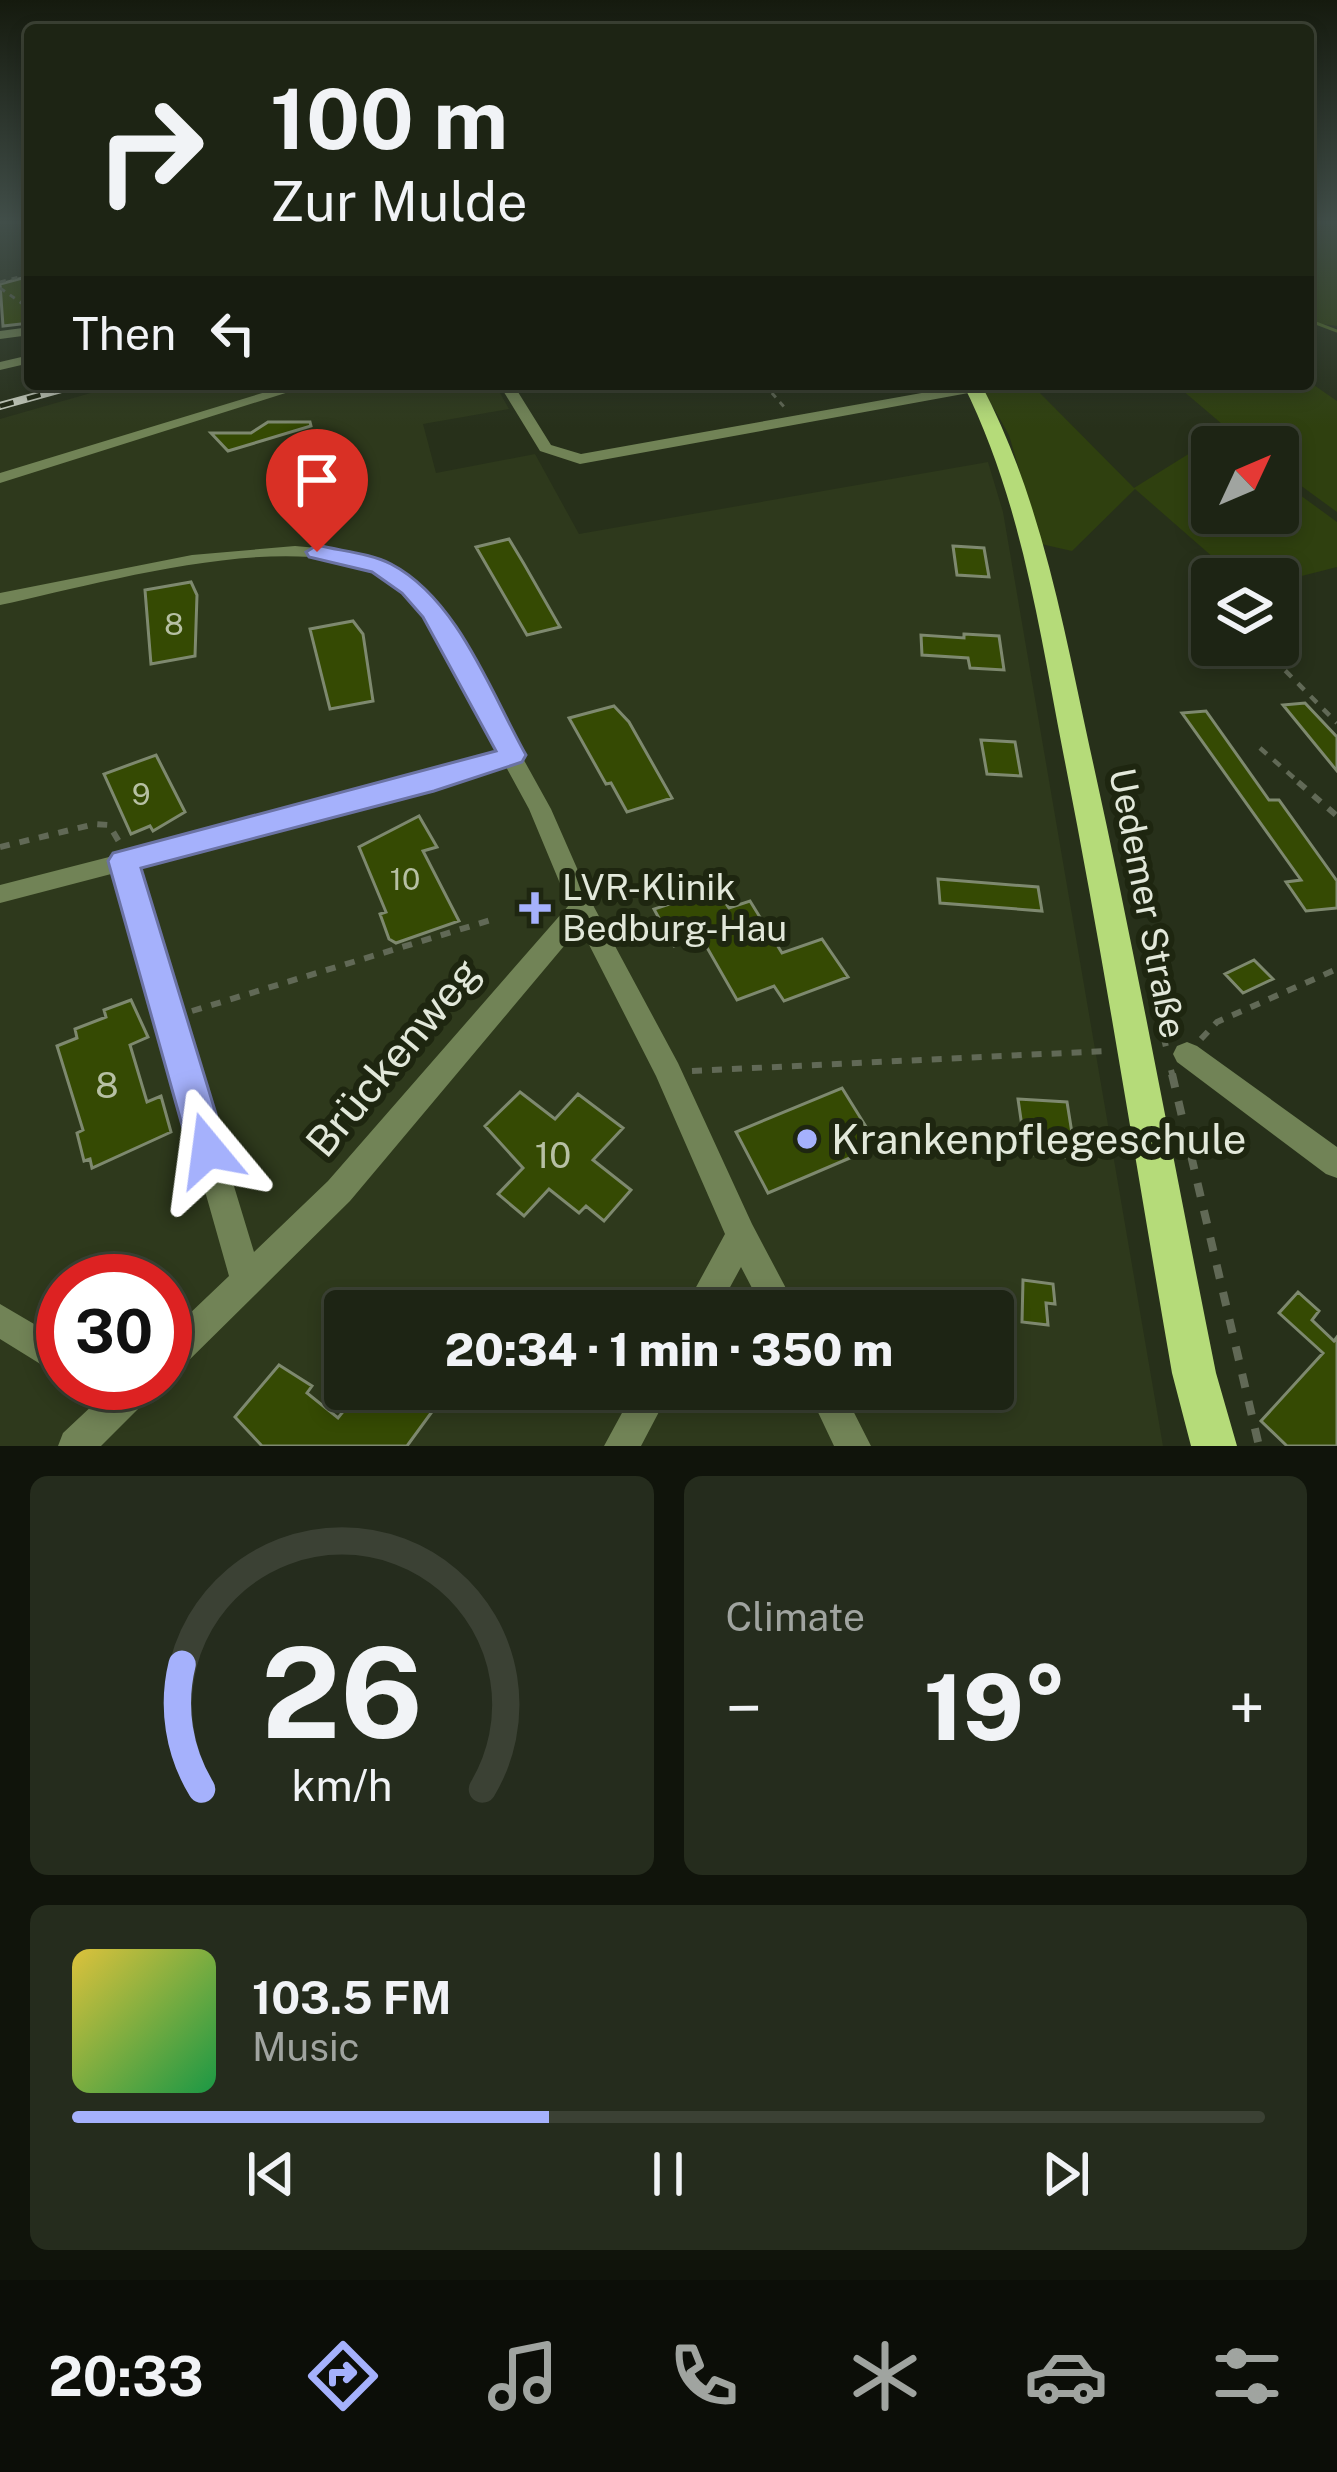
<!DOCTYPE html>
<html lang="en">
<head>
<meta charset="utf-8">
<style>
  :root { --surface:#1d2414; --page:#252c1d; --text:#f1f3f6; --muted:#a0a4a0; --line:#3b4134; --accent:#a5b1fc }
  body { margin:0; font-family:"Public Sans",sans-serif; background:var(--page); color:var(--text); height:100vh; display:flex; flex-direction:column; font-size:45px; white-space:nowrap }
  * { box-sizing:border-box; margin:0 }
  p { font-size:39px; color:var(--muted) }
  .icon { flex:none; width:66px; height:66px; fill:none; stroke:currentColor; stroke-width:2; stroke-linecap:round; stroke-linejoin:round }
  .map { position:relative; height:1446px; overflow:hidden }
  .sheet { display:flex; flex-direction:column; gap:30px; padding:30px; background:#10140b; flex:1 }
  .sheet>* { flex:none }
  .hud { position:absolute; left:24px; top:24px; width:1290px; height:366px; border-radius:12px; box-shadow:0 6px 18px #0003,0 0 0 3px var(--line); background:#1d2414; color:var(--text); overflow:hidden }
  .needle { width:78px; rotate:46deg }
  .buttons { position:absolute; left:1191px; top:426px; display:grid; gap:24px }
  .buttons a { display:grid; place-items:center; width:108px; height:108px; border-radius:12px; background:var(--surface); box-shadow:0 6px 18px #0003,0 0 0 3px var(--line); font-size:60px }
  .speed { position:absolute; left:36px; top:1254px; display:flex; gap:24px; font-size:60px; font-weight:700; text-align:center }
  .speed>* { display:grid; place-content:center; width:156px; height:156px; border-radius:50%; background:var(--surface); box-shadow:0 6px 18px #0003,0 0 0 3px var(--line); line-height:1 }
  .speed .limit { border:18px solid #d22; background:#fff; color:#111 }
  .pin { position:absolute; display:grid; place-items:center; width:102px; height:102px; color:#fff; margin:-123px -51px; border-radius:50% 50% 50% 0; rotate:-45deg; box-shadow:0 0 12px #0007 }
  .pin .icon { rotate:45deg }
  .me { position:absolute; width:132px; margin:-66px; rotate:344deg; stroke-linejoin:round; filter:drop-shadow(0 0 9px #0008) }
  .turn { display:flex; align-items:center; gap:42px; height:252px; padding:0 48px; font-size:54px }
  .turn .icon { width:156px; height:156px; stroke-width:2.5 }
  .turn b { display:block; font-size:84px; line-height:102px }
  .then { display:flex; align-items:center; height:114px; padding:0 48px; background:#0003; gap:24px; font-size:45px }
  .big { font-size:90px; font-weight:800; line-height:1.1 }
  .sheet .widget { flex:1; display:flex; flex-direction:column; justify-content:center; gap:18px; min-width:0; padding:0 42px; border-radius:18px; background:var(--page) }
  .sheet .dial { align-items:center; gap:0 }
  .dial svg { height:312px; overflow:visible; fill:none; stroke:var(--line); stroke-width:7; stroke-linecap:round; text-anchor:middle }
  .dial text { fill:var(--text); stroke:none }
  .song { display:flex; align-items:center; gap:36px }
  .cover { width:144px; height:144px; border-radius:18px; background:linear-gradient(135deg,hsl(50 70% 55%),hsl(140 70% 35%)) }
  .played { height:12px; border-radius:6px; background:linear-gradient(90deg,var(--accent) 40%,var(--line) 40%) }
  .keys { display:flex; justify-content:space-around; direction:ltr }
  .heat { display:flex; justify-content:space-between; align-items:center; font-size:66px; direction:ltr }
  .sheet .tiles { flex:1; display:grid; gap:30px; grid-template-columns:1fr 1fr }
  .widget:last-child { grid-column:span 2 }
  .trip { position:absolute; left:324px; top:1290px; width:690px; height:120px; border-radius:12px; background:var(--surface); box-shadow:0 6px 18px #0003,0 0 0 3px var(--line); font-weight:800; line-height:120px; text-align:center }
  .tab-bar { display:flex; height:192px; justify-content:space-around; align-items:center; background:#0c0e08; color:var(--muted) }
  .tab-bar .icon { width:84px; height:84px }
  .tab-bar .selected { color:var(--accent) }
  .tab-bar b { font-size:54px; color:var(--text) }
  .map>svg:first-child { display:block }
  .built { fill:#2e391c; fill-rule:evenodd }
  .green { fill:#2f400f }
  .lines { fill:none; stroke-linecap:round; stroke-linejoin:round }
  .stream { stroke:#516929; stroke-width:3 }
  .building { fill:#354a03; stroke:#7e896f; stroke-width:3 }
  .path-far3 { stroke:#616956; stroke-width:3; stroke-dasharray:6 6; stroke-linecap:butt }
  .path-far2 { stroke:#616956; stroke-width:4.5; stroke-dasharray:9 9; stroke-linecap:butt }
  .path-far1 { stroke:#616956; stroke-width:6; stroke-dasharray:10 10; stroke-linecap:butt }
  .path { stroke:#616956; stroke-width:8; stroke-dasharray:14 14; stroke-linecap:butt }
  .minor { fill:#718356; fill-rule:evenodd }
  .major { fill:#b5db79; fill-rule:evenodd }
  .rail-casing { stroke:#c6ccbd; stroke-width:8 }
  .rail { stroke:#1e2610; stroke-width:4.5; stroke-dasharray:14; stroke-linecap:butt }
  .route { fill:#a5b1fc; stroke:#6b73a4; stroke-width:3 }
  .poi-dot { fill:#a5b1fc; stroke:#1e2610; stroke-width:4.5 }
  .labels { text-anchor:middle; stroke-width:12; stroke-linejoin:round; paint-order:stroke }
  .number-label { font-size:30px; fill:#b7c0a4 }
  .poi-label { font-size:36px; fill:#e2e8da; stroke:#1e2610; text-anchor:start }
  .street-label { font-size:36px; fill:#e2e8da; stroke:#1e2610 }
  .near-number-label { font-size:36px; fill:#b7c0a4 }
  .near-street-label { font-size:42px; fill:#e2e8da; stroke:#1e2610 }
  .near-poi-label { font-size:42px; fill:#e2e8da; stroke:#1e2610; text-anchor:start }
</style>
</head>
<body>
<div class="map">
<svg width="1337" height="1446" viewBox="0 0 1337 1446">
  <rect width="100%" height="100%" fill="#27301a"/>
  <path class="built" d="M 122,384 L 495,384 L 509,409 L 423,424 L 436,473 L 535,454 L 579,534 L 988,462 L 1003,512 L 1163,1446 L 0,1446 L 0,419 ZM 63,1281 L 165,1281 L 165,1383 L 63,1383 ZM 345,1311 L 993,1311 L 993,1389 L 345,1389 Z"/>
  <path class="green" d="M 1308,224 L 1337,224 L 1337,326 L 1308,322 Z
    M 1308,381 L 1337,401 L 1337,512 L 1278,469 L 1278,447 L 1249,447 L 1175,384 Z
    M 980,384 L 1031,384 L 1134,488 L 1219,435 L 1235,447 L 1212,447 L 1212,513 L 1278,513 L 1278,479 L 1337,522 L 1337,567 L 1278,582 L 1238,579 L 1135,489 L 1072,551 L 1041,544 L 1009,435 Z"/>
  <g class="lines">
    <path class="stream" d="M 1308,320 L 1337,331"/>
  </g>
  <path class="building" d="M 30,276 L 30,323 L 3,326 L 0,284 Z
    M 310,422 L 311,426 L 228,451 L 211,433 L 251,433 L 268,422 Z
    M 509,539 L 524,564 L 560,627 L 527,635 L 476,547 Z
    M 953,546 L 984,548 L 989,577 L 957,575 Z
    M 191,582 L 197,595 L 195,656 L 151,664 L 145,590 Z
    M 353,621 L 363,634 L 373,701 L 330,709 L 310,629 Z
    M 964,634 L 999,636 L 1004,670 L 970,668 L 968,658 L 922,655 L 921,635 L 964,638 Z
    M 1305,703 L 1337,737 L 1337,771 L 1283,705 Z
    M 614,706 L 629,722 L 672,798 L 627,812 L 611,783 L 606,784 L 569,718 Z
    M 1206,711 L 1269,800 L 1279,800 L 1337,881 L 1337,908 L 1306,911 L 1286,882 L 1301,880 L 1182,713 Z
    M 981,740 L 1015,742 L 1021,776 L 987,774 Z
    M 156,755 L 185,812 L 153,831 L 150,826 L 131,834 L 104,774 Z
    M 419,816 L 437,847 L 423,851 L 459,921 L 396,943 L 389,939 L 380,914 L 386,912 L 359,847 Z
    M 938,879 L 1038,887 L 1042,911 L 940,903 Z
    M 716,889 L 729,908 L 750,901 L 782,953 L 822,939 L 848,977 L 784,1001 L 774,986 L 737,1000 L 701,937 L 674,946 L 654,909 Z
    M 1254,960 L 1273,979 L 1243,993 L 1225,974 Z
    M 131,1000 L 148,1037 L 130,1045 L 147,1102 L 161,1096 L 171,1132 L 92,1168 L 90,1159 L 84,1161 L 77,1133 L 83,1130 L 57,1046 L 77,1038 L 75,1029 L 106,1017 L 104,1010 Z
    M 842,1088 L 878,1146 L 768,1193 L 736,1132 Z
    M 520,1092 L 555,1119 L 578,1094 L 623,1128 L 593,1160 L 631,1190 L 604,1221 L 586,1206 L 579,1213 L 549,1189 L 524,1216 L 498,1194 L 523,1168 L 485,1126 Z
    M 1018,1099 L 1067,1102 L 1076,1158 L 1026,1154 Z
    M 1023,1280 L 1053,1284 L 1055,1304 L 1046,1303 L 1048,1325 L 1022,1322 Z
    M 483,1290 L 484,1311 L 420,1311 L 420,1302 Z
    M 1298,1292 L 1319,1311 L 1312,1320 L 1334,1341 L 1337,1337 L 1337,1446 L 1287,1446 L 1261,1421 L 1323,1353 L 1279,1313 Z
    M 279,1365 L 312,1386 L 307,1393 L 338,1418 L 361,1389 L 408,1389 L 434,1409 L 407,1446 L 262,1446 L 235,1417 Z"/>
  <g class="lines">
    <path class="path-far3" d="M 0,282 L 30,274
      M 0,288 L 30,309
      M 764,384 L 785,408"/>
    <path class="path-far2" d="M 1206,591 L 1212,596
      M 1260,645 L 1337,723
      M 1260,748 L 1302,785"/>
    <path class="path-far1" d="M 1298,782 L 1337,816
      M 0,847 L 95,824 L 109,825 L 121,845
      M 192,1011 L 491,920
      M 1159,1017 L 1166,1047
      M 1201,1039 L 1217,1022 L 1337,969
      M 1171,1070 L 1173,1077
      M 692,1071 L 1106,1051"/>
    <path class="path" d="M 1172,1074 L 1259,1446"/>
    <path class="minor" d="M 30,327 L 30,335 L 0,339 L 0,331 Z
      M 30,355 L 30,363 L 0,370 L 0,362 Z
      M 292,384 L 314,384 L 0,483 L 0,473 Z
      M 499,384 L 513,384 L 551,445 L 581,454 L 972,384 L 981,388 L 974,392 L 580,464 L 540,451 Z
      M 295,546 L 340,550 L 383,562 L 414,583 L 443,614 L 551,809 L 594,907 L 678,1063 L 752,1224 L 798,1311 L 764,1311 L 741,1267 L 717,1311 L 683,1311 L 725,1234 L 656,1076 L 580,927 L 350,1201 L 177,1372 L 165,1377 L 165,1337 L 229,1276 L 115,873 L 0,903 L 0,885 L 429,775 L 498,752 C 482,722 466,692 450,662 C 442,646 434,627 423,613 C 410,598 392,580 374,572 C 286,529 94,585 0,605 L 0,593 L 192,555 ZM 505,765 L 529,809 L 569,905 L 328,1181 L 254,1252 L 137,867 L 434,789 Z
      M 1187,1042 L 1197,1046 L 1337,1147 L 1337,1178 L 1326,1174 L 1177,1062 L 1173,1054 L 1177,1046 Z
      M 0,1304 L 63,1341 L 63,1378 L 0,1339 Z
      M 80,1383 L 157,1383 L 152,1395 L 101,1446 L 58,1446 L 63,1433 L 96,1402 L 85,1395 Z
      M 635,1389 L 671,1389 L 641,1446 L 604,1446 Z
      M 807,1389 L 842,1389 L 871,1446 L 834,1446 Z"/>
    <path class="major" d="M 963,384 L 981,384 C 1041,498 1063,624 1090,749 C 1136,956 1174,1165 1216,1373 L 1237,1446 L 1191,1446 L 1172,1373 C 1136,1166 1104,959 1063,752 C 1039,627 1021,500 963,384 Z"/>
    <g class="rail-casing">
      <path id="rail" d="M 0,406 L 80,384"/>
    </g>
    <use href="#rail" class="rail"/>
  </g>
  <linearGradient id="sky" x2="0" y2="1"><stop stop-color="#151a0e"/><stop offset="0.52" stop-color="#414e49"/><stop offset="1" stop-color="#414e49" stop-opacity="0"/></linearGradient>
  <rect width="1337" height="427" fill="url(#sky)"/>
  <path class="route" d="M 317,545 C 340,551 370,553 391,564 C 458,599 491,693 526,755 L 522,762 L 434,791 L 141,868 L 227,1150 L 221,1162 L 208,1168 L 194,1162 L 189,1150 L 108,861 L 113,853 L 496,751 L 423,617 L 402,593 L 372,572 L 309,557 L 306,552 Z"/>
  <g class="poi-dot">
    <path d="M529 890h12v12h12v12h-12v12h-12v-12h-12v-12h12z"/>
    <circle cx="807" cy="1139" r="12"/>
  </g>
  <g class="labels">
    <g class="number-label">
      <text x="174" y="635">8</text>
      <text x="141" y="805">9</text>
      <text x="405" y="890">10</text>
    </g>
    <g class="poi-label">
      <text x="562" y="900">LVR-Klinik<tspan x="562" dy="41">Bedburg-Hau</tspan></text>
    </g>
    <g class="street-label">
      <text transform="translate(1148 903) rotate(79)" y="13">Uedemer Straße</text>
    </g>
    <g class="near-number-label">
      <text x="107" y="1098">8</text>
      <text x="553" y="1168">10</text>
    </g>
    <g class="near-street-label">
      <text transform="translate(393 1057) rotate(-50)" y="15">Brückenweg</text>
    </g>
    <g class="near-poi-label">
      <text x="831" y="1154">Krankenpflegeschule</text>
    </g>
  </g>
</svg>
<div class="buttons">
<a><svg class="needle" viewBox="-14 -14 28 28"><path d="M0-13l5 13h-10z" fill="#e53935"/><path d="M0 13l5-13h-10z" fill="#a0a4a0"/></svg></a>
<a><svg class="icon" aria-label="layers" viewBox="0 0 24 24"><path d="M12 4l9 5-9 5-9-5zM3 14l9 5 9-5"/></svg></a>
</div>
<div class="speed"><div class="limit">30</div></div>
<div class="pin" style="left:317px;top:552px;background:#d93025"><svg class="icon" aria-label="arrive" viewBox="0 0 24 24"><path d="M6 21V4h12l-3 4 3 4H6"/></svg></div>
<svg class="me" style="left:208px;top:1150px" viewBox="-20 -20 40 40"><path d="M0-17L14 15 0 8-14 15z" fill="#a5b1fc" stroke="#fff" stroke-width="4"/></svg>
<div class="trip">20:34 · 1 min · 350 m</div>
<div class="hud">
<div class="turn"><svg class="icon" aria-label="right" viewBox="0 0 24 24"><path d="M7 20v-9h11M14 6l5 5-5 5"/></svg><div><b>100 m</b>Zur Mulde</div></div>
<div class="then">Then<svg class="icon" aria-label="left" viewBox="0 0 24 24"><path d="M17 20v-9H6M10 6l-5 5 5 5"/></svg></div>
</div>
</div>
<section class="sheet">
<div class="tiles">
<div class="widget dial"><svg viewBox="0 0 100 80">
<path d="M14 69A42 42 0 1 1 86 69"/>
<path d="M14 69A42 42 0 0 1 9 37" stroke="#a5b1fc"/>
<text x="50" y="56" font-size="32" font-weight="700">26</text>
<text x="50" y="72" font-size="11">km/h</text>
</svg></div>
<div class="widget"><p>Climate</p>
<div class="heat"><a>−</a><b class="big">19°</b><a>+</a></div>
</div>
<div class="widget">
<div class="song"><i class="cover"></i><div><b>103.5 FM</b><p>Music</p></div></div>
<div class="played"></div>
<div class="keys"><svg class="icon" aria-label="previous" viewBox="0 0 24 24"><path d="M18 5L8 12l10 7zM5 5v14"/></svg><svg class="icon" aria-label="pause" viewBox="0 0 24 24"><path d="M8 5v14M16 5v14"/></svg><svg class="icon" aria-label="next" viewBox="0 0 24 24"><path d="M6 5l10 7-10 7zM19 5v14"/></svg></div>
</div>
</div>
</section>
<nav class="tab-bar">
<b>20:33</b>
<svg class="icon selected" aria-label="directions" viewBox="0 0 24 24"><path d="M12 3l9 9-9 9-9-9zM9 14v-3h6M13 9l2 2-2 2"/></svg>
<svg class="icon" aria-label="music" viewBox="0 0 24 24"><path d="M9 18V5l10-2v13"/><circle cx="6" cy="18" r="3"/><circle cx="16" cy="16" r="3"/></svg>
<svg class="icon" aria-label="phone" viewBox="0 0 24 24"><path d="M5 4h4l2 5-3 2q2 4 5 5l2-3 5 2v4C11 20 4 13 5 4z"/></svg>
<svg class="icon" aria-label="climate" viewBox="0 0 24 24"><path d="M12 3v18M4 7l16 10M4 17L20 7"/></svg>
<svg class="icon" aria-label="car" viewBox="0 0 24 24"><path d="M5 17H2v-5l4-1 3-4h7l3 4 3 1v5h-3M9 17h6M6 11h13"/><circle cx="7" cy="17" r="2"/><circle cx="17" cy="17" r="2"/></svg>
<svg class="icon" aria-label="filters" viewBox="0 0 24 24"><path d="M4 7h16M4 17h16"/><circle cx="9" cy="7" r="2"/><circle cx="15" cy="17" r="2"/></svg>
</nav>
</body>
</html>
